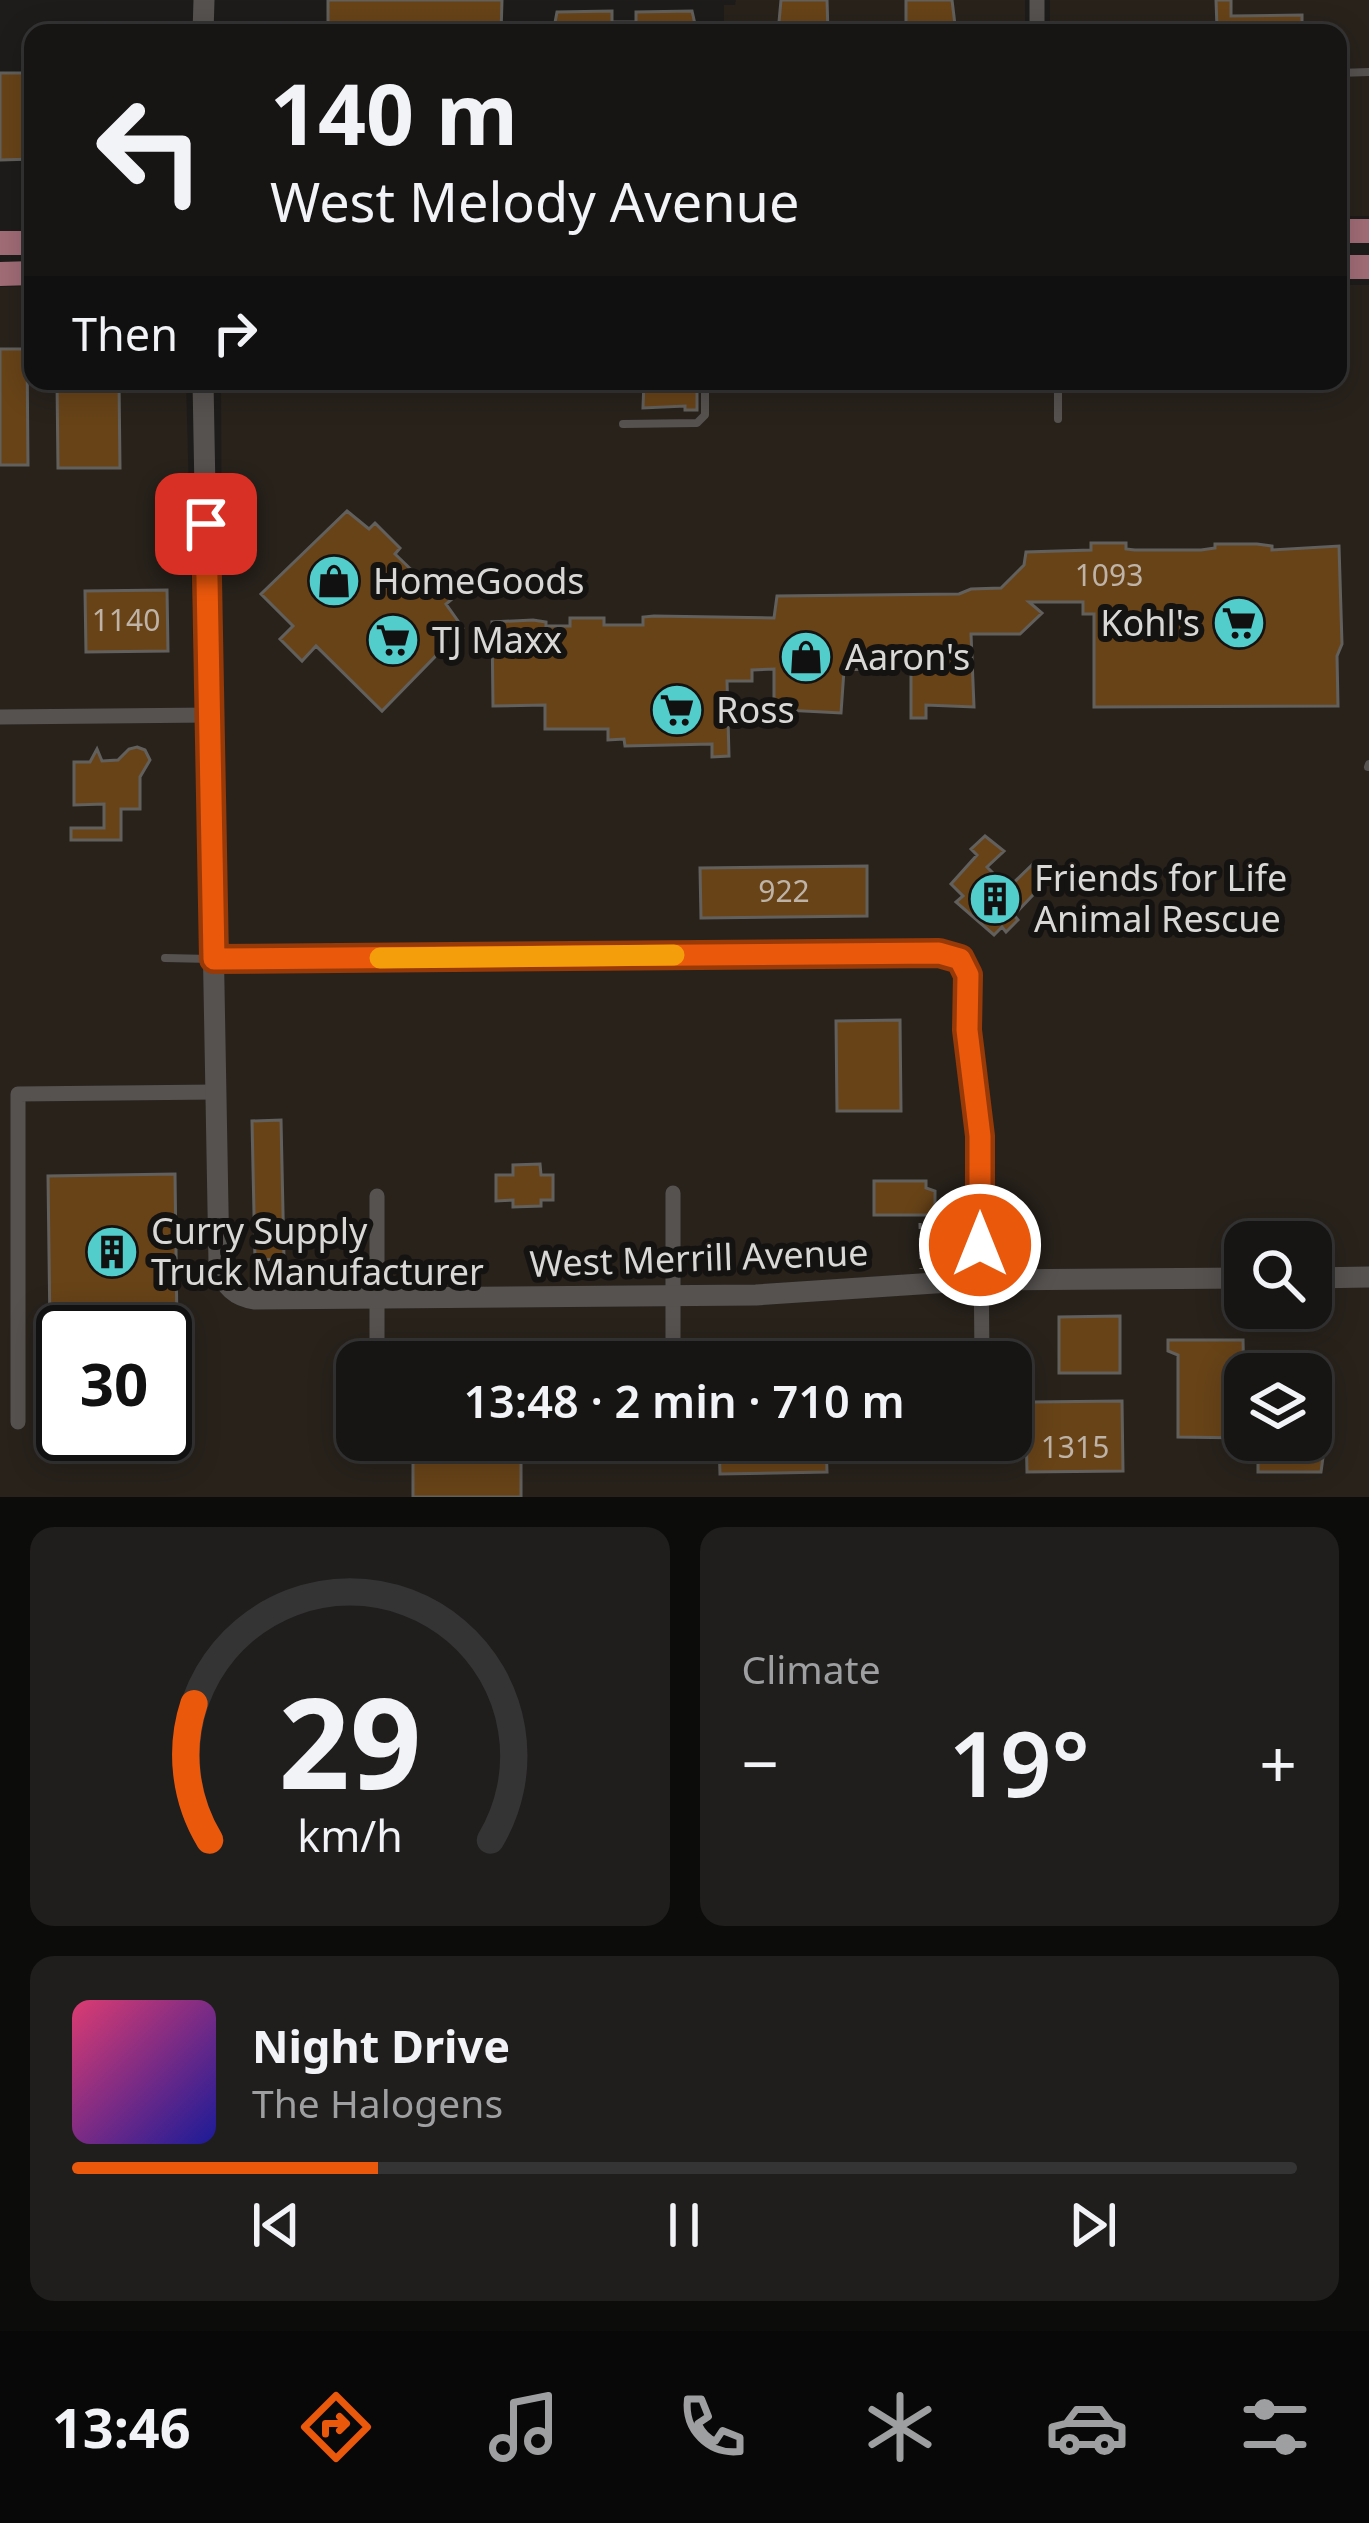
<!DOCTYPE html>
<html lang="en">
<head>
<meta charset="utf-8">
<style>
  :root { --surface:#161514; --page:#1f1e1d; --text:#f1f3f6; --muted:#9e9fa0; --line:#353434; --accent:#ea580c }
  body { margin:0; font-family:"Noto Sans",sans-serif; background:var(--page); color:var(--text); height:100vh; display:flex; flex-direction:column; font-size:45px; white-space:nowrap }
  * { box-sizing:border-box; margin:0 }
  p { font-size:39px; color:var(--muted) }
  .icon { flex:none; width:66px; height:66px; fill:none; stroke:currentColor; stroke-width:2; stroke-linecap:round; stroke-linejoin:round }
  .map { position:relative; height:1497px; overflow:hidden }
  .side { display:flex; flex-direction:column; gap:30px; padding:30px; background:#0c0c0b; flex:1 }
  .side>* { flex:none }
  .banner { position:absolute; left:24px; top:24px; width:1323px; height:366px; border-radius:24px; box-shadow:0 6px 30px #0003,0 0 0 3px var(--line); background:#161514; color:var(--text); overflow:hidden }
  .tools { position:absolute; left:1224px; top:1221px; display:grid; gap:24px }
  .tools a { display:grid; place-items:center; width:108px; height:108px; border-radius:24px; background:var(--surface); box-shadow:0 6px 30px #0003,0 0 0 3px var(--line); font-size:60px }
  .speed { position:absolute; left:36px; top:1305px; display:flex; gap:24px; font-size:60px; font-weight:700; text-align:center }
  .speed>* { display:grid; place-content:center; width:156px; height:156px; border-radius:50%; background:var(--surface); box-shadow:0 6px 30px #0003,0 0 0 3px var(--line); line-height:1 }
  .speed .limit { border:6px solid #111; border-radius:18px; background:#fff; color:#111 }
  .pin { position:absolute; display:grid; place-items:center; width:102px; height:102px; color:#fff; margin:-51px; border-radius:24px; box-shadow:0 6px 18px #0006 }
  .me { position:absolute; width:132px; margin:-66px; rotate:0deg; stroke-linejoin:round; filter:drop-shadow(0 0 9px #0008) }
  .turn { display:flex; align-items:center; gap:42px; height:252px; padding:0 48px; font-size:54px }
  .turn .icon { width:156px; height:156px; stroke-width:2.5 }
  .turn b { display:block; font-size:84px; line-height:102px }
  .then { display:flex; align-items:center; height:114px; padding:0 48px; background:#0003; gap:24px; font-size:45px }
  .big { font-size:90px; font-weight:600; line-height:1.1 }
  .side .tile { flex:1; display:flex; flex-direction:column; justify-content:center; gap:18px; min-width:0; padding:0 42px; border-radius:24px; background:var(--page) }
  .side .dial { align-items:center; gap:0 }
  .dial svg { height:312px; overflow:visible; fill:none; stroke:var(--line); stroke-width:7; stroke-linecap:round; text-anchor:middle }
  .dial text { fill:var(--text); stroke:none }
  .song { display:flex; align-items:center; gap:36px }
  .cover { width:144px; height:144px; border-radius:18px; background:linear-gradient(135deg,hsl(340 70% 55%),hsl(240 70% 35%)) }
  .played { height:12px; border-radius:6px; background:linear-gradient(90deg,var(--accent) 25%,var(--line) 25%) }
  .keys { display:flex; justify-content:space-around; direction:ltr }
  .heat { display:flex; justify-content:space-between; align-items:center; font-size:66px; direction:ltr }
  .side .tiles { flex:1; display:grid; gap:30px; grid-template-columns:1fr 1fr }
  .tile:last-child { grid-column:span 2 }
  .trip { position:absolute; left:336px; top:1341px; width:696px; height:120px; border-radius:24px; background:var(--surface); box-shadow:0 6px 30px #0003,0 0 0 3px var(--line); font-weight:600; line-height:120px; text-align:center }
  .menu { display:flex; height:192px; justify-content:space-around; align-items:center; background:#090808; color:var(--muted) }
  .menu .icon { width:84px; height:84px }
  .menu .on { color:var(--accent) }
  .menu b { font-size:54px; color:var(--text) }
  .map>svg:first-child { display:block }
  .built { fill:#28221b; fill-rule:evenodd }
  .building { fill:#684318; stroke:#62605d; stroke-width:3 }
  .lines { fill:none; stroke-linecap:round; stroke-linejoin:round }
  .path { stroke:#73716f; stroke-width:3; stroke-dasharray:6 9; stroke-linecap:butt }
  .lane { stroke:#555250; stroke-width:8 }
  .street { stroke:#555250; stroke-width:15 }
  .secondary { stroke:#555250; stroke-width:21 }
  .primary { stroke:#a16c76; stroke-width:24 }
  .route-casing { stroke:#983908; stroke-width:30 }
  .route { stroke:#ea580c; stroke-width:21 }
  .slow { stroke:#f59e0b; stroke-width:21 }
  .labels { text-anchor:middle; stroke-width:12; stroke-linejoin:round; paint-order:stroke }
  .number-label { font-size:30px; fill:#beb3a6 }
  .poi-label { font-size:36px; fill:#dad8d6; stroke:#151311; text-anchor:start }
  .street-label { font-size:36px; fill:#dad8d6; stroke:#151311 }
</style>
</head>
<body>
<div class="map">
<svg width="1369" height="1497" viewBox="0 0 1369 1497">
  <rect width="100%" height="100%" fill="#1e1c1a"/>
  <path class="built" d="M 736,0 L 1025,0 L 1025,33 L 724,33 L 724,5 L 735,5 Z
    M 1050,0 L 1369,0 L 1369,216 L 1338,216 L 1338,33 L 1050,33 Z
    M 1338,285 L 1369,285 L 1369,1497 L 0,1497 L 0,287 L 33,286 L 33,381 L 186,381 L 198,825 L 223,827 L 221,381 L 1338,381 ZM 1245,1242 L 1311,1242 L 1311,1308 L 1245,1308 ZM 63,1332 L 165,1332 L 165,1434 L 63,1434 ZM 357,1362 L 1011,1362 L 1011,1440 L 357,1440 ZM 1245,1374 L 1311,1374 L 1311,1440 L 1245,1440 Z"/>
  <path class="building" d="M 328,0 L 502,0 L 501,33 L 328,33 Z
    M 781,0 L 827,0 L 828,33 L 778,33 Z
    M 906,0 L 952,0 L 956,33 L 906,33 Z
    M 1216,0 L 1231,0 L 1231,16 L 1302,15 L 1302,26 L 1217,28 Z
    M 612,11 L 612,22 L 636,22 L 636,12 L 692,11 L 697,33 L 553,33 L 557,12 Z
    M 0,73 L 33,73 L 33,159 L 0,160 Z
    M 0,349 L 27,349 L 28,465 L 0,465 Z
    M 57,381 L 119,381 L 120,468 L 58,468 Z
    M 644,381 L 697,381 L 697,410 L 685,410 L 685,406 L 643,408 Z
    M 347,511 L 369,529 L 375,523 L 400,548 L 395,554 L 423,581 L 427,577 L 451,600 L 446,604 L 463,628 L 382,711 L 316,646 L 302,661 L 280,639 L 293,626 L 261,594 Z
    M 1091,543 L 1126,543 L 1126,549 L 1135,550 L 1201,550 L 1215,548 L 1215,544 L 1257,544 L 1272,546 L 1272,550 L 1339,546 L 1342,644 L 1337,656 L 1338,706 L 1094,707 L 1094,614 L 1083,614 L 1083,602 L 1029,602 L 1042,613 L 1020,634 L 971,634 L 974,707 L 926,705 L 926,718 L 911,718 L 911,667 L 844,670 L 841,713 L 785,710 L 785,723 L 774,724 L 774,669 L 752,670 L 752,681 L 727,681 L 729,756 L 712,757 L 712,744 L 625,746 L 624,739 L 608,740 L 608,729 L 545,729 L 545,705 L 493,706 L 492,622 L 533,620 L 546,622 L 546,626 L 570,626 L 570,618 L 604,618 L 604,625 L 643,625 L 643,617 L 654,616 L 774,618 L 777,596 L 959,594 L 971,589 L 1001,588 L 1024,565 L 1026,552 L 1091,550 Z
    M 167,590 L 168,651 L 86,652 L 85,591 Z
    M 137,747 L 145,750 L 150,760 L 140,777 L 140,809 L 121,809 L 121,840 L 71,840 L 71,828 L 104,828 L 104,804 L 74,805 L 74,762 L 90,762 L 97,749 L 102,761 L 118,760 L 129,749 Z
    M 985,836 L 1004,851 L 987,867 L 1008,888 L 1035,862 L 1051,876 L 1014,915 L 1018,920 L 1006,932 L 1002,927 L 994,935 L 956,902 L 963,896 L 951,884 L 977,855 L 971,849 Z
    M 867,866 L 867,916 L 701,918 L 700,868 Z
    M 900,1020 L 901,1111 L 837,1111 L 836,1021 Z
    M 281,1120 L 284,1259 L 255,1260 L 252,1121 Z
    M 540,1164 L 541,1175 L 553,1175 L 553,1200 L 541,1200 L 541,1206 L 513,1207 L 513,1200 L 496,1201 L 496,1175 L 513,1175 L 513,1165 Z
    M 175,1174 L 177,1328 L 50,1330 L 48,1176 Z
    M 874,1181 L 926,1181 L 926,1188 L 935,1191 L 935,1215 L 874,1215 Z
    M 1120,1316 L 1120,1373 L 1059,1373 L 1059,1317 Z
    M 1168,1340 L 1243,1340 L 1245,1438 L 1178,1437 L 1178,1355 L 1168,1351 Z
    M 1122,1401 L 1123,1471 L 1027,1472 L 1026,1424 L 1033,1424 L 1033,1402 Z
    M 1311,1435 L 1326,1435 L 1321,1472 L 1258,1472 L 1258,1451 L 1252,1451 L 1252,1440 L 1311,1440 Z
    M 719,1440 L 826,1440 L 827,1472 L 720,1474 Z
    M 413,1448 L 521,1449 L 521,1497 L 413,1497 Z"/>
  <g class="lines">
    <path class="path" d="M 920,1223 L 921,1269"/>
    <path class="lane" d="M 1338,73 L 1369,72
      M 1058,381 L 1058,419
      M 623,424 L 697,423 L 705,415 L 705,381
      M 1368,767 L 1369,764
      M 165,958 L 211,959"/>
    <path class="street" d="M 1037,33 L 1037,0
      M 0,717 L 211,715
      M 214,959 L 939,953 L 960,959 L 968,975 L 967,1030 L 980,1136 L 982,1362
      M 673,1193 L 673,1362
      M 377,1362 L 377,1196
      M 18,1422 L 18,1094 L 216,1092"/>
    <path class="secondary" d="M 203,33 L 204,0
      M 203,381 L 219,1263 C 223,1284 233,1296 255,1299 L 756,1295 L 980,1280 L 1245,1278
      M 1311,1278 L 1369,1277"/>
    <path class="primary" d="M 1338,231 L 1369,231
      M 0,243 L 33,243
      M 1338,267 L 1369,267
      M 0,274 L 33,273"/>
  </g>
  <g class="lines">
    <g class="route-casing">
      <path id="route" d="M 206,524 L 214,959 L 939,953 L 960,959 L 968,975 L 967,1030 L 980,1136 L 980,1245"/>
    </g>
    <use href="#route" class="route"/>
    <path class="slow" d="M 380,958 L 674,955"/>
  </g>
  <defs>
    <g id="shop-disc" transform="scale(2.7)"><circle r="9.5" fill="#52cdcc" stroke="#151311"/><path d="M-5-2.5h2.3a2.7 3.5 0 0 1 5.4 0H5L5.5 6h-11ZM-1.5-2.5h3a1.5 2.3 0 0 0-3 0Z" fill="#111"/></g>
    <g id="supermarket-disc" transform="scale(2.7)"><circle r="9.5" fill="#52cdcc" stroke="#151311"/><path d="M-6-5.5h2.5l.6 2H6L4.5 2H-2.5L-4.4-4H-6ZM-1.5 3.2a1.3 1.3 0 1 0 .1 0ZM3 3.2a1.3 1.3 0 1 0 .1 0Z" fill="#111"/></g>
    <g id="building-disc" transform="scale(2.7)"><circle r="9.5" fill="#52cdcc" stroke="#151311"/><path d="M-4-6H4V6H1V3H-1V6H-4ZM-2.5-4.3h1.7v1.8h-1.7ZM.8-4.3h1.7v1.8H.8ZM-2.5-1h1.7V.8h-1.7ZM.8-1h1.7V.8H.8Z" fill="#111"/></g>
  </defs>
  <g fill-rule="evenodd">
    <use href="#shop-disc" x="334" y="581"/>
    <use href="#supermarket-disc" x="1239" y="623"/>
    <use href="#supermarket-disc" x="393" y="640"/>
    <use href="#shop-disc" x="806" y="657"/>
    <use href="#supermarket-disc" x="677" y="710"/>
    <use href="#building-disc" x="995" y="899"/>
    <use href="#building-disc" x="112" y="1252"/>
  </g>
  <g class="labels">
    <g class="number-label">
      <text x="1109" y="586">1093</text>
      <text x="126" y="631">1140</text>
      <text x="784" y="902">922</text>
      <text x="1075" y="1458">1315</text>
    </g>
    <g class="poi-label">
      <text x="373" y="594">HomeGoods</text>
      <text x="1200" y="636" text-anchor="end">Kohl's</text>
      <text x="432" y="653">TJ Maxx</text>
      <text x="845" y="670">Aaron's</text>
      <text x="716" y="723">Ross</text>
      <text x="1034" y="891">Friends for Life<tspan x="1034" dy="41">Animal Rescue</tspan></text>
      <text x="151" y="1244">Curry Supply<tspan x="151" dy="41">Truck Manufacturer</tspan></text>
    </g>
    <g class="street-label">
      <text transform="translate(699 1258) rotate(-2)" y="13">West Merrill Avenue</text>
    </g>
  </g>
</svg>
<div class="tools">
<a><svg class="icon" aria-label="search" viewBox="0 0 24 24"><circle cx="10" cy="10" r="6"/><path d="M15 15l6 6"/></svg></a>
<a><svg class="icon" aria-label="layers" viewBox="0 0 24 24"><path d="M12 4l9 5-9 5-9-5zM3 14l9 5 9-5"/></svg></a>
</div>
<div class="speed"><div class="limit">30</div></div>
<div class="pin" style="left:206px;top:524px;background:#d93025"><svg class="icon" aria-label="arrive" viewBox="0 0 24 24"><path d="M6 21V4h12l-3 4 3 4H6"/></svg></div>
<svg class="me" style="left:980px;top:1245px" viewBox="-20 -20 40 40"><circle r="17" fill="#ea580c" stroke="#fff" stroke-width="3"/><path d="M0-11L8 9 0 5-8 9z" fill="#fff"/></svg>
<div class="trip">13:48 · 2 min · 710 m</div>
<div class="banner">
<div class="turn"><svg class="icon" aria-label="left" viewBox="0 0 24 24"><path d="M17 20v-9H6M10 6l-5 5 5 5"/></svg><div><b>140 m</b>West Melody Avenue</div></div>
<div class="then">Then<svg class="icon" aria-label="right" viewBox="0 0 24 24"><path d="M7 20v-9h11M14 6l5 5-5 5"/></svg></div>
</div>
</div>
<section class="side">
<div class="tiles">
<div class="tile dial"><svg viewBox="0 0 100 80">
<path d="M14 69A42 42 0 1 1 86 69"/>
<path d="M14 69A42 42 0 0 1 10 34" stroke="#ea580c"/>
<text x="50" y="56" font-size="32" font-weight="700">29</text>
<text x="50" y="72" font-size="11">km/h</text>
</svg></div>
<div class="tile"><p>Climate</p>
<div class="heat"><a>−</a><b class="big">19°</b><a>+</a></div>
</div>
<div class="tile">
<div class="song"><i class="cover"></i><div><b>Night Drive</b><p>The Halogens</p></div></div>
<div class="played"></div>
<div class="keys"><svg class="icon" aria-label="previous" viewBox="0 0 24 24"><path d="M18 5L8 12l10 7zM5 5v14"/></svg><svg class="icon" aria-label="pause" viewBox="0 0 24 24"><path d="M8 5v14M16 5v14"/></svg><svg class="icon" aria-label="next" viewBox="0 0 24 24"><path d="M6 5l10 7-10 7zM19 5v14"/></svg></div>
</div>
</div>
</section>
<nav class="menu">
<b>13:46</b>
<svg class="icon on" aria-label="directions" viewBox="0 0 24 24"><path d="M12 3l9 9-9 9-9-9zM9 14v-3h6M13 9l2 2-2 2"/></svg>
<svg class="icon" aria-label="music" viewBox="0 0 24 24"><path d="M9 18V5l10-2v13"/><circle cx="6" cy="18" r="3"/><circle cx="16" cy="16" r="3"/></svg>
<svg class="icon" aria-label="phone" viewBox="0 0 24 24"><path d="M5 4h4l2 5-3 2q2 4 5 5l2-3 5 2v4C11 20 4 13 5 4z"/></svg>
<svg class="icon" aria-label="climate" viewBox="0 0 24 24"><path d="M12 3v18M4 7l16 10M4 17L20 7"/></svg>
<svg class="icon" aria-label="car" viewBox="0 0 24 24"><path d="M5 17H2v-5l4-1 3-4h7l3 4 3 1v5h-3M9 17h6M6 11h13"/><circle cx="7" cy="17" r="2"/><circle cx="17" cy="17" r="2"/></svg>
<svg class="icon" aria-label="filters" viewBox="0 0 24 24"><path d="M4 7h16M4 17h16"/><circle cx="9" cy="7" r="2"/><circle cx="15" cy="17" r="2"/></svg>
</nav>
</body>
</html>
